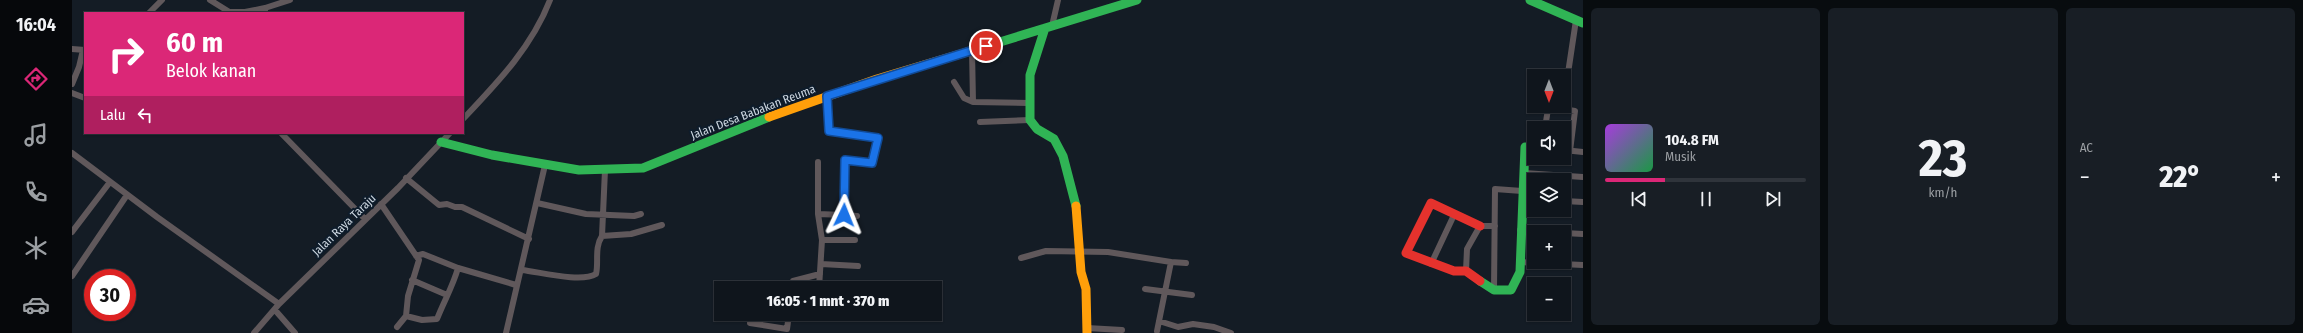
<!DOCTYPE html>
<html lang="id">
<head>
<meta charset="utf-8">
<style>
  :root { --surface:#0f151c; --page:#181e25; --text:#f1f3f6; --muted:#9b9fa3; --line:#2f343b; --accent:#db2777 }
  body { margin:0; font-family:"Fira Sans Condensed",sans-serif; background:var(--page); color:var(--text); height:100vh; display:flex; flex-direction:column; font-size:15px; white-space:nowrap }
  * { box-sizing:border-box; margin:0 }
  p { font-size:13px; color:var(--muted) }
  .icon { flex:none; width:22px; height:22px; fill:none; stroke:currentColor; stroke-width:2; stroke-linecap:round; stroke-linejoin:round }
  .map { position:relative; flex:1; overflow:hidden }
  .drawer { display:flex; flex-direction:column; gap:8px; padding:8px; background:#080c0f; width:720px }
  .drawer>* { flex:none }
  .banner { position:absolute; left:12px; top:12px; width:380px; height:122px; border-radius:0px; box-shadow:0 1px 3px #0004,0 0 0 1px var(--line); background:#db2777; color:#fff; overflow:hidden }
  .needle { width:26px; rotate:180deg }
  .fabs { position:absolute; left:1455px; top:69px; display:grid; gap:8px }
  .fabs a { display:grid; place-items:center; width:44px; height:44px; border-radius:0px; background:var(--surface); box-shadow:0 1px 3px #0004,0 0 0 1px var(--line); font-size:20px }
  .speed { position:absolute; left:12px; top:269px; display:flex; gap:8px; font-size:20px; font-weight:700; text-align:center }
  .speed>* { display:grid; place-content:center; width:52px; height:52px; border-radius:50%; background:var(--surface); box-shadow:0 1px 3px #0004,0 0 0 1px var(--line); line-height:1 }
  .speed .limit { border:6px solid #d22; background:#fff; color:#111 }
  .pin { position:absolute; display:grid; place-items:center; width:34px; height:34px; color:#fff; margin:-17px; border:2px solid #fff; border-radius:50%; box-shadow:0 1px 4px #0007 }
  .me { position:absolute; width:44px; margin:-22px; rotate:2deg; stroke-linejoin:round; filter:drop-shadow(0 0 3px #0008) }
  .turn { display:flex; align-items:center; gap:14px; height:84px; padding:0 16px; font-size:18px }
  .turn .icon { width:52px; height:52px; stroke-width:2.5 }
  .turn b { display:block; font-size:28px; line-height:34px }
  .then { display:flex; align-items:center; height:38px; padding:0 16px; background:#0003; gap:8px; font-size:15px }
  .big { font-size:30px; font-weight:800; line-height:1.1 }
  .drawer .widget { flex:1; display:flex; flex-direction:column; justify-content:center; gap:6px; min-width:0; padding:0 14px; border-radius:6px; background:var(--page) }
  .drawer .dial { align-items:center; gap:0 }
  .dial b { font-size:52px; line-height:1 }
  .song { display:flex; align-items:center; gap:12px }
  .cover { width:48px; height:48px; border-radius:6px; background:linear-gradient(135deg,hsl(280 70% 55%),hsl(140 70% 35%)) }
  .played { height:4px; border-radius:2px; background:linear-gradient(90deg,var(--accent) 30%,var(--line) 30%) }
  .keys { display:flex; justify-content:space-around; direction:ltr }
  .heat { display:flex; justify-content:space-between; align-items:center; font-size:22px; direction:ltr }
  .drawer .tiles { flex:1; display:grid; gap:8px; grid-template-columns:repeat(3,1fr) }
  .trip { position:absolute; left:642px; top:281px; width:228px; height:40px; border-radius:0px; background:var(--surface); box-shadow:0 1px 3px #0004,0 0 0 1px var(--line); font-weight:800; line-height:40px; text-align:center }
  main { display:flex; flex:1; min-height:0 }
  .tabs { display:flex; flex-direction:column; width:72px; justify-content:space-around; align-items:center; background:#06080b; color:var(--muted) }
  .tabs .icon { width:28px; height:28px }
  .tabs .on { color:var(--accent) }
  .tabs b { font-size:18px; color:var(--text) }
  .map>svg:first-child { display:block }
  .lines { fill:none; stroke-linecap:round; stroke-linejoin:round }
  .street { stroke:#60585b; stroke-width:6 }
  .fast { stroke:#30b455; stroke-width:9 }
  .slow { stroke:#ff9f0a; stroke-width:9 }
  .jam { stroke:#e5322d; stroke-width:9 }
  .route-casing { stroke:#114b97; stroke-width:10 }
  .route { stroke:#1a73e8; stroke-width:7 }
  .labels { text-anchor:middle; stroke-width:4; stroke-linejoin:round; paint-order:stroke }
  .street-label { font-size:12px; fill:#cdd7e1; stroke:#0e1c2b }
</style>
</head>
<body>
<main>
<nav class="tabs">
<b>16:04</b>
<svg class="icon on" aria-label="directions" viewBox="0 0 24 24"><path d="M12 3l9 9-9 9-9-9zM9 14v-3h6M13 9l2 2-2 2"/></svg>
<svg class="icon" aria-label="music" viewBox="0 0 24 24"><path d="M9 18V5l10-2v13"/><circle cx="6" cy="18" r="3"/><circle cx="16" cy="16" r="3"/></svg>
<svg class="icon" aria-label="phone" viewBox="0 0 24 24"><path d="M5 4h4l2 5-3 2q2 4 5 5l2-3 5 2v4C11 20 4 13 5 4z"/></svg>
<svg class="icon" aria-label="climate" viewBox="0 0 24 24"><path d="M12 3v18M4 7l16 10M4 17L20 7"/></svg>
<svg class="icon" aria-label="car" viewBox="0 0 24 24"><path d="M5 17H2v-5l4-1 3-4h7l3 4 3 1v5h-3M9 17h6M6 11h13"/><circle cx="7" cy="17" r="2"/><circle cx="17" cy="17" r="2"/></svg>
</nav>
<div class="map">
<svg width="1511" height="333" viewBox="0 0 1511 333">
  <rect width="100%" height="100%" fill="#141c25"/>
  <g class="lines">
    <path class="street" d="M 138,0 L 159,13
      M 158,12 L 173,12 L 193,8
      M 77,13 L 90,0
      M 193,13 L 193,8 L 218,0
      M 980,26 L 986,0
      M 0,49 L 13,50
      M 900,50 L 901,102
      M 882,82 L 892,98 L 901,102 L 957,103
      M 0,84 L 7,67 L 11,50
      M 0,93 L 13,98
      M 1492,100 L 1504,20
      M 1491,106 L 1491,109 L 1503,111 L 1498,151
      M 391,119 C 425,83 460,47 478,0
      M 908,122 L 958,120
      M 1473,128 L 1476,109 L 1491,109
      M 209,133 L 293,219
      M 1492,150 L 1511,152
      M 0,153 L 85,217 L 207,304
      M 533,170 L 530,236 L 559,234 L 590,225
      M 1451,173 L 1511,177
      M 334,178 L 367,205 L 375,204 L 383,207 L 390,207 L 457,239
      M 1450,199 L 1462,200
      M 1492,201 L 1511,202
      M 465,203 L 514,214 L 562,216 L 569,214
      M 309,204 L 347,260 L 336,296 L 334,316 L 325,327
      M 746,214 L 746,162
      M 772,215 L 785,216
      M 1448,230 L 1480,232
      M 0,232 L 38,182
      M 1492,233 L 1511,234
      M 750,240 L 783,240
      M 344,256 L 351,254 L 386,268 L 444,285
      M 949,258 L 974,251 L 1036,252 L 1099,262 L 1085,331
      M 1099,262 L 1114,263
      M 1448,262 L 1511,265
      M 749,264 L 786,266
      M 1359,264 L 1382,215
      M 450,270 C 468,272 509,283 524,274 C 527,262 522,248 530,236
      M 1394,271 L 1395,249 L 1408,226 L 1423,226
      M 0,276 L 55,195
      M 340,280 L 375,295
      M 720,288 L 721,281 L 748,274
      M 747,288 L 750,240 L 746,214 L 772,215 L 773,160 L 800,163 L 806,137 L 757,131 L 755,96
      M 1073,289 L 1120,295
      M 1422,290 L 1423,189 L 1450,191
      M 203,310 L 223,333
      M 680,314 L 678,323 L 715,329 L 717,314
      M 334,316 L 350,320 L 365,319 C 372,301 381,286 386,268
      M 743,319 L 744,314
      M 1087,321 L 1106,327 L 1121,324 L 1142,327 L 1159,333
      M 1015,328 L 1050,330
      M 182,333 L 207,304 L 326,188 L 378,133
      M 434,333 L 473,165"/>
    <path class="fast" d="M 1458,0 L 1511,23
      M 973,28 L 958,75 L 958,120 L 965,129 L 982,139 L 991,156 L 1004,206
      M 905,49 L 1065,0
      M 369,142 L 420,155 L 507,170 L 571,168 L 697,117
      M 1408,281 L 1422,290 L 1439,290 L 1448,272 L 1453,147 L 1462,148"/>
    <path class="slow" d="M 697,117 L 805,79 L 905,49
      M 1004,206 L 1009,272 L 1014,289 L 1015,333"/>
    <path class="jam" d="M 1408,226 L 1359,203 L 1334,253 L 1382,271 L 1394,271 L 1408,281"/>
  </g>
  <g class="lines">
    <g class="route-casing">
      <path id="route" d="M 772,215 L 773,160 L 800,163 L 806,138 L 757,131 L 755,96 L 914,46"/>
    </g>
    <use href="#route" class="route"/>
  </g>
  <g class="labels">
    <g class="street-label">
      <text transform="translate(681 112) rotate(-21)" y="4">Jalan Desa Babakan Reuma</text>
      <text transform="translate(272 225) rotate(-44)" y="4">Jalan Raya Taraju</text>
    </g>
  </g>
</svg>
<div class="fabs">
<a><svg class="needle" viewBox="-14 -14 28 28"><path d="M0-13l5 13h-10z" fill="#e53935"/><path d="M0 13l5-13h-10z" fill="#9b9fa3"/></svg></a>
<a><svg class="icon" aria-label="sound" viewBox="0 0 24 24"><path d="M4 9h4l5-4v14l-5-4H4zM17 9q2 3 0 6"/></svg></a>
<a><svg class="icon" aria-label="layers" viewBox="0 0 24 24"><path d="M12 4l9 5-9 5-9-5zM3 14l9 5 9-5"/></svg></a>
<a>+</a>
<a>−</a>
</div>
<div class="speed"><div class="limit">30</div></div>
<div class="pin" style="left:914px;top:46px;background:#d93025"><svg class="icon" aria-label="arrive" viewBox="0 0 24 24"><path d="M6 21V4h12l-3 4 3 4H6"/></svg></div>
<svg class="me" style="left:772px;top:215px" viewBox="-20 -20 40 40"><path d="M0-17L14 15 0 8-14 15z" fill="#1a73e8" stroke="#fff" stroke-width="4"/></svg>
<div class="trip">16:05 · 1 mnt · 370 m</div>
<div class="banner">
<div class="turn"><svg class="icon" aria-label="right" viewBox="0 0 24 24"><path d="M7 20v-9h11M14 6l5 5-5 5"/></svg><div><b>60 m</b>Belok kanan</div></div>
<div class="then">Lalu<svg class="icon" aria-label="left" viewBox="0 0 24 24"><path d="M17 20v-9H6M10 6l-5 5 5 5"/></svg></div>
</div>
</div>
<section class="drawer">
<div class="tiles">
<div class="widget">
<div class="song"><i class="cover"></i><div><b>104.8 FM</b><p>Musik</p></div></div>
<div class="played"></div>
<div class="keys"><svg class="icon" aria-label="previous" viewBox="0 0 24 24"><path d="M18 5L8 12l10 7zM5 5v14"/></svg><svg class="icon" aria-label="pause" viewBox="0 0 24 24"><path d="M8 5v14M16 5v14"/></svg><svg class="icon" aria-label="next" viewBox="0 0 24 24"><path d="M6 5l10 7-10 7zM19 5v14"/></svg></div>
</div>
<div class="widget dial"><b>23</b><p>km/h</p></div>
<div class="widget"><p>AC</p>
<div class="heat"><a>−</a><b class="big">22°</b><a>+</a></div>
</div>
</div>
</section>
</main>
</body>
</html>
